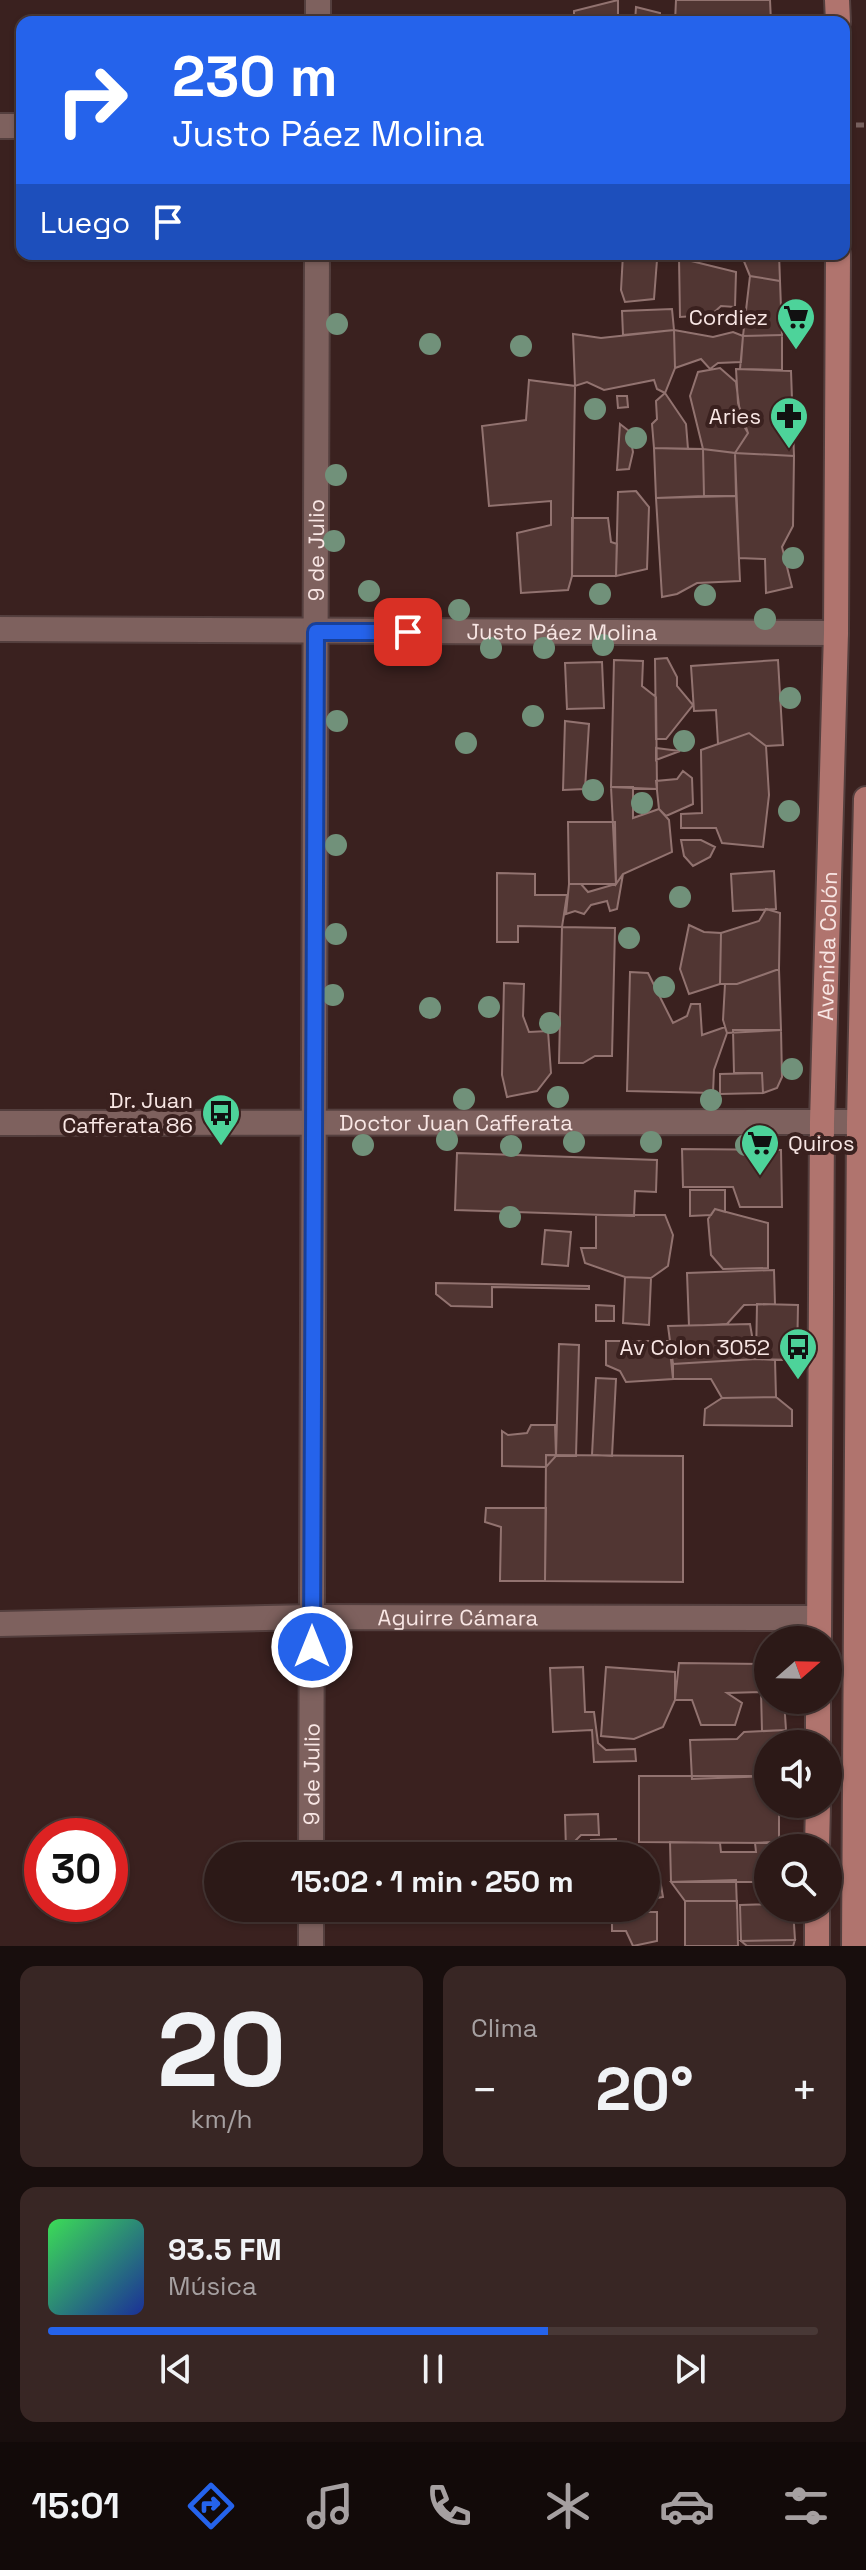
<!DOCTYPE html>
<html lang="es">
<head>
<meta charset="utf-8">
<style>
  :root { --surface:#2c1917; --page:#382624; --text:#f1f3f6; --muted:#a6a0a1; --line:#483836; --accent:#2563eb }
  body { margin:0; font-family:"Space Grotesk",sans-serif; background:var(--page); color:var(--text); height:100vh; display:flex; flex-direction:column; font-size:30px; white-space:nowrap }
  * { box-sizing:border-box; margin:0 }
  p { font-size:26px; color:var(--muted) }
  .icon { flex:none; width:44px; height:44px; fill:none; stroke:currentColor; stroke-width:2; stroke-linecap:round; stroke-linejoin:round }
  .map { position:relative; height:1946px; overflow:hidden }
  .sheet { display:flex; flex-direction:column; gap:20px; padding:20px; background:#180e0d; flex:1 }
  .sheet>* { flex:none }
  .banner { position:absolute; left:16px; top:16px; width:834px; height:244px; border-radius:16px; box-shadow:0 2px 6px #0004,0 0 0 2px var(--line); background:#2563eb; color:#fff; overflow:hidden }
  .needle { width:52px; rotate:70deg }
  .tools { position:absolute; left:754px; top:1626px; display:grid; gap:16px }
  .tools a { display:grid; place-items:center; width:88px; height:88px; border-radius:50%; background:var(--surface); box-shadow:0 2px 6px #0004,0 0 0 2px var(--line); font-size:40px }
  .speed { position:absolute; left:24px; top:1818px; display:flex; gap:16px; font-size:40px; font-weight:700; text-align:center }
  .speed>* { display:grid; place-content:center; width:104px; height:104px; border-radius:50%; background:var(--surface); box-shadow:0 2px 6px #0004,0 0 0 2px var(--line); line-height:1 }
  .speed .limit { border:12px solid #d22; background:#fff; color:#111 }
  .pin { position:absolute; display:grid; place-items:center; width:68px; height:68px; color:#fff; margin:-34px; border-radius:16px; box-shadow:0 4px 12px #0006 }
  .me { position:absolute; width:88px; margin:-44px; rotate:0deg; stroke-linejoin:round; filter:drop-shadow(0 0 6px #0008) }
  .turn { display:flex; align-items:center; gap:28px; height:168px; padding:0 24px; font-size:36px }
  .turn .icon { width:104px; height:104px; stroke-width:2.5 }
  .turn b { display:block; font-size:56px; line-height:68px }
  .then { display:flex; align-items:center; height:76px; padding:0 24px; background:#0003; gap:16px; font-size:30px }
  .big { font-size:60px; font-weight:800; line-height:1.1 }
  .sheet .widget { flex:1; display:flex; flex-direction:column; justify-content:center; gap:12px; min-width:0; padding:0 28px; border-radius:16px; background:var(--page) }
  .sheet .dial { align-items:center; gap:0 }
  .dial b { font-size:104px; line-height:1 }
  .song { display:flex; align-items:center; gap:24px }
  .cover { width:96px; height:96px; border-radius:12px; background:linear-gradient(135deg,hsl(130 70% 55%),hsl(230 70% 35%)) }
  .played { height:8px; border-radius:4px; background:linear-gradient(90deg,var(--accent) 65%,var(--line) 65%) }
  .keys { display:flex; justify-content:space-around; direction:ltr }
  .heat { display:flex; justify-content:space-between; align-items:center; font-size:44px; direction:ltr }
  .sheet .tiles { flex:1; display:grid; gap:20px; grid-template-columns:1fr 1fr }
  .widget:last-child { grid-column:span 2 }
  .trip { position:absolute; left:204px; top:1842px; width:456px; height:80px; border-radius:40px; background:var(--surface); box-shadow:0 2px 6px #0004,0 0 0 2px var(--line); font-weight:800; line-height:80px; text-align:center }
  .menu { display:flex; height:128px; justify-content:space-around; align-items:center; background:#120a09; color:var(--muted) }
  .menu .icon { width:56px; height:56px }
  .menu .on { color:var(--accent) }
  .menu b { font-size:36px; color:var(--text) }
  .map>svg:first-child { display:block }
  .building { fill:#513633; stroke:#927370; stroke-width:2 }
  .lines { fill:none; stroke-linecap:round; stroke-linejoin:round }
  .street-casing { stroke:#543f3e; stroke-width:28 }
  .primary-casing { stroke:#543f3e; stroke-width:28 }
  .path { stroke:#76605e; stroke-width:5; stroke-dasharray:8 4; stroke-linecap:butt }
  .street { stroke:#7e615e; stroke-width:24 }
  .primary { stroke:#b0746e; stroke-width:24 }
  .tree { fill:#71917a }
  .route-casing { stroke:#184099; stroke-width:20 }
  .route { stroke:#2563eb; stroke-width:14 }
  .labels { text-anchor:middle; stroke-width:8; stroke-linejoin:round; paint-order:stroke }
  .poi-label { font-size:22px; fill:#f8e6e4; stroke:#3a211f; text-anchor:end }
  .street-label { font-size:22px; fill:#f8e6e4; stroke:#3a211f }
</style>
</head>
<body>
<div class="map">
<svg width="866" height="1946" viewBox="0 0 866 1946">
  <rect width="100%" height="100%" fill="#3a211f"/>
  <path class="building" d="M 618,0 L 618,22 L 574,22 L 574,11 Z
    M 676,0 L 770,0 L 771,22 L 675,22 Z
    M 636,7 L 660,13 L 660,22 L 635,22 Z
    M 623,254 L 673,254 L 657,260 L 654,299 L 625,302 L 621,290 Z
    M 741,254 L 779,254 L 780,281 L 750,276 Z
    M 679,258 L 736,272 L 735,307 L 721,306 L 711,315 L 680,317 Z
    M 750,276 L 780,281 L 782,335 L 743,336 Z
    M 672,309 L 674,330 L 623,335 L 622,311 Z
    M 674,330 L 713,337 L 733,332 L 743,336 L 741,362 L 718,363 L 710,369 L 701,359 L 675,368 Z
    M 674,330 L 675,368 L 665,393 L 657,389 L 654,380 L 604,390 L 587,382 L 575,386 L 573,334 L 601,338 Z
    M 782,335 L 782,370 L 740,369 L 743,336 Z
    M 720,368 L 736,382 L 741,421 L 748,433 L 735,453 L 703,449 L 690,396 L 698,372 Z
    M 736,369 L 791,371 L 794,456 L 735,453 L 748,433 L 738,403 Z
    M 529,380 L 575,386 L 572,576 L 568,590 L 521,593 L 517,533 L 551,525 L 551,501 L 489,506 L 482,426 L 526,420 Z
    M 665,393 L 686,424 L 688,449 L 654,448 L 652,424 L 657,419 L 656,401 Z
    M 617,396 L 627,396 L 628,407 L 618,408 Z
    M 620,424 L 629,431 L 633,452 L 629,469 L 617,470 Z
    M 654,448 L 703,449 L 704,496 L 656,498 Z
    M 703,449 L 735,453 L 736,496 L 704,496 Z
    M 735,453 L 794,456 L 793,526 L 782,547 L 792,587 L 766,593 L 765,559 L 739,558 Z
    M 636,491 L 649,507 L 647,569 L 616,576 L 618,492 Z
    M 736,496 L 740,581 L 697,583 L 677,594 L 662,597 L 656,498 Z
    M 572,518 L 608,518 L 611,542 L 617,544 L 616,576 L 572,576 Z
    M 667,658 L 677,677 L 677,686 L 693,705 L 666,739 L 656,739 L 655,659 Z
    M 614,660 L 643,661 L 642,686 L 656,697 L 657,789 L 611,787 Z
    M 778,660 L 783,745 L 766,746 L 749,733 L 718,744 L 716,710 L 694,711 L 691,666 Z
    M 602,662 L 604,708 L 567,709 L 565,663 Z
    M 565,721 L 589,724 L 585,789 L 563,790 Z
    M 749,733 L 766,746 L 769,795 L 763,847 L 722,843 L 716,828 L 681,828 L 681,814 L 702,813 L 701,750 Z
    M 656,748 L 680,751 L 656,760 Z
    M 683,771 L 692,778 L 693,804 L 666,816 L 659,809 L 656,781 L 677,779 Z
    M 611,787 L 633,787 L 633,818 L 659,809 L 669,820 L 672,852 L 623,874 L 616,884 Z
    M 568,822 L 615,822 L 616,884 L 569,884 Z
    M 681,840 L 701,840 L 715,847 L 710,857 L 693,866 L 684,856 Z
    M 774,871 L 776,909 L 733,911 L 731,874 Z
    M 497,873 L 535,874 L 535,895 L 567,895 L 562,927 L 518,926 L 518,942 L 497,942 Z
    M 623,874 L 617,909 L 610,911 L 607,901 L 591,905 L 584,914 L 575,911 L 566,914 L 569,884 L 581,884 L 588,892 L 616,884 Z
    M 766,909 L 780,913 L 779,969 L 737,984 L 720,984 L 721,933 L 759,921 Z
    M 689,925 L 704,932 L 721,933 L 720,984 L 689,994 L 680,969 Z
    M 562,927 L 615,928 L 612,1056 L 595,1056 L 583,1063 L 559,1063 Z
    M 779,969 L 781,1030 L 727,1033 L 723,1020 L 725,984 L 737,984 Z
    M 630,972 L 648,973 L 673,1023 L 687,1016 L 691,1004 L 700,1004 L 702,1035 L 725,1027 L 727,1033 L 714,1070 L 713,1093 L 627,1091 Z
    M 504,983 L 524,984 L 523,1016 L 529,1032 L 548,1031 L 551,1073 L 537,1091 L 507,1097 L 502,1075 Z
    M 733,1030 L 781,1030 L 782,1077 L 777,1088 L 763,1093 L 762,1073 L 734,1073 Z
    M 762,1073 L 763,1093 L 720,1094 L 720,1074 Z
    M 682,1149 L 781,1150 L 782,1207 L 740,1207 L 733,1187 L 683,1187 Z
    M 457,1153 L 657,1160 L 656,1192 L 635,1191 L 634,1216 L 455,1210 Z
    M 690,1190 L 725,1190 L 725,1212 L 715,1209 L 711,1215 L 690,1216 Z
    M 715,1209 L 768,1223 L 768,1268 L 723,1269 L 711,1255 L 708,1219 Z
    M 596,1215 L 665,1215 L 673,1235 L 668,1266 L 651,1278 L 625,1277 L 585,1263 L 581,1248 L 596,1248 Z
    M 545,1230 L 571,1232 L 568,1266 L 542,1264 Z
    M 774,1270 L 775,1304 L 744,1305 L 727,1324 L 689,1326 L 687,1273 Z
    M 625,1277 L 651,1278 L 649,1325 L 623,1323 Z
    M 436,1283 L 589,1286 L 589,1289 L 492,1287 L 492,1307 L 451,1306 L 436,1294 Z
    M 757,1304 L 798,1305 L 797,1360 L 756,1359 Z
    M 596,1305 L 614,1306 L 614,1321 L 596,1321 Z
    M 750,1324 L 756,1359 L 673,1364 L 668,1326 Z
    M 606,1341 L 669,1341 L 673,1379 L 626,1382 L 620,1371 L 606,1365 Z
    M 559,1344 L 579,1345 L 576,1456 L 556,1456 Z
    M 756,1359 L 775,1360 L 776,1397 L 722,1398 L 711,1379 L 673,1379 L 673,1364 Z
    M 596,1378 L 616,1379 L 612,1456 L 592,1455 Z
    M 776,1397 L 792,1410 L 792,1426 L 704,1425 L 705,1409 L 722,1398 Z
    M 531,1425 L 555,1425 L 556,1456 L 546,1467 L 502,1466 L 502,1431 L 508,1435 L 527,1433 Z
    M 546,1455 L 683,1456 L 683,1582 L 545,1581 Z
    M 486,1508 L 546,1508 L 545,1581 L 500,1581 L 501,1527 L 485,1522 Z
    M 679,1663 L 768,1664 L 768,1700 L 784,1700 L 786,1730 L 762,1731 L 761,1692 L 727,1693 L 742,1703 L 735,1725 L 701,1725 L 692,1700 L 675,1700 Z
    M 583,1667 L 585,1712 L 594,1712 L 598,1743 L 606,1750 L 635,1749 L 636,1761 L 594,1762 L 592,1730 L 553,1732 L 550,1668 Z
    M 606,1667 L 675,1672 L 675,1700 L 663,1727 L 634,1739 L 601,1736 Z
    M 786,1730 L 787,1744 L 768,1744 L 768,1776 L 692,1779 L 690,1740 L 737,1739 L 744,1732 Z
    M 639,1776 L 768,1776 L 768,1804 L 779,1804 L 779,1843 L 639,1842 Z
    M 598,1814 L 599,1835 L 581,1835 L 573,1843 L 576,1851 L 592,1855 L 591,1840 L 616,1839 L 617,1853 L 613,1856 L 557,1856 L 557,1849 L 566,1850 L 565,1815 Z
    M 792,1841 L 792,1848 L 768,1848 L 768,1882 L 671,1882 L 670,1842 L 720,1843 L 721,1852 L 756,1852 L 755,1843 Z
    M 659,1874 L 663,1897 L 646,1900 L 646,1876 Z
    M 736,1880 L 737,1909 L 737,1901 L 685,1901 L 671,1882 Z
    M 764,1882 L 768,1882 L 768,1904 L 765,1905 Z
    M 685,1901 L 737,1901 L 738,1946 L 685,1946 Z
    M 768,1904 L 768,1908 L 793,1908 L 795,1940 L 741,1941 L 740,1905 Z
    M 612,1912 L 657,1912 L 657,1941 L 633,1946 L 626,1931 L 612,1931 Z
    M 795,1940 L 793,1946 L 747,1946 L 741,1941 Z"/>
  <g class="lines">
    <g class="street-casing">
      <g id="street">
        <path d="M 318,22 L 318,0"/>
        <path d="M 0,126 L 22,126"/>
        <path id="s1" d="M 0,629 L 836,633"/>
        <path id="s2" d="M 0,1123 L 866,1122"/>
        <path id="s3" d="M 0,1624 L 312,1617 L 819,1618"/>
        <path id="s4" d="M 311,1856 L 317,254"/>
        <path d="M 311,1946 L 311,1908"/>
      </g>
    </g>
    <g class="primary-casing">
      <g id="primary">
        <path d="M 837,0 L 838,22"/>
        <path id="s5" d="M 819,1640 L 822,1122 L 836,633 L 838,254"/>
        <path d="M 818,1744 L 818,1700"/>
        <path d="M 817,1848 L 818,1804"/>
        <path d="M 817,1946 L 817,1908"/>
        <path d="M 854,1946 L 859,1122 L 866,799"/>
      </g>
    </g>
    <path class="path" d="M 844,125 L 866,125"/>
    <use href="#street" class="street"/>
    <use href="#primary" class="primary"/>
  </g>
  <g class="tree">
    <circle cx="337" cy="324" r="11"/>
    <circle cx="430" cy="344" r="11"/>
    <circle cx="521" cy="346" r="11"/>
    <circle cx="595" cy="409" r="11"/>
    <circle cx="636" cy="438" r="11"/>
    <circle cx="336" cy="475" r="11"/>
    <circle cx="334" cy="541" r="11"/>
    <circle cx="793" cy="558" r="11"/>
    <circle cx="369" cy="591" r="11"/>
    <circle cx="600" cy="594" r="11"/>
    <circle cx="705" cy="595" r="11"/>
    <circle cx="459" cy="610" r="11"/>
    <circle cx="765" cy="619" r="11"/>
    <circle cx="603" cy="645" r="11"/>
    <circle cx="491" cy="648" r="11"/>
    <circle cx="544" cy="648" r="11"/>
    <circle cx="790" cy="698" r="11"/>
    <circle cx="533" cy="716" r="11"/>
    <circle cx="337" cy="721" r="11"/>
    <circle cx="684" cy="741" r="11"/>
    <circle cx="466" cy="743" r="11"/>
    <circle cx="593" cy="790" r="11"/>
    <circle cx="642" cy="803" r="11"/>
    <circle cx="789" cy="811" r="11"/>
    <circle cx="336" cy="845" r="11"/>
    <circle cx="680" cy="897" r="11"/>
    <circle cx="336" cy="934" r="11"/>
    <circle cx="629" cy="938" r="11"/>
    <circle cx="664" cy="987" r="11"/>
    <circle cx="333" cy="995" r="11"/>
    <circle cx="489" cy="1007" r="11"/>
    <circle cx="430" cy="1008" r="11"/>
    <circle cx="550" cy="1023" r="11"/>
    <circle cx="792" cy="1069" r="11"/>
    <circle cx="558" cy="1097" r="11"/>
    <circle cx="464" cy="1099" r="11"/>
    <circle cx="711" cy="1100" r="11"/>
    <circle cx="447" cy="1140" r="11"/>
    <circle cx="574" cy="1142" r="11"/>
    <circle cx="651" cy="1142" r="11"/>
    <circle cx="363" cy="1145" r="11"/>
    <circle cx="746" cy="1145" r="11"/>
    <circle cx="511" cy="1146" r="11"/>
    <circle cx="510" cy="1217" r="11"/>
  </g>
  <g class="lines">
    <g class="route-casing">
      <path id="route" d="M 312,1647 L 316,632 L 408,632"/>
    </g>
    <use href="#route" class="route"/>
  </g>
  <defs>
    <g id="supermarket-pin" transform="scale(2)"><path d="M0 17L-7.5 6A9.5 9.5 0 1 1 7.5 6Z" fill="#4dd39a" stroke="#3a211f"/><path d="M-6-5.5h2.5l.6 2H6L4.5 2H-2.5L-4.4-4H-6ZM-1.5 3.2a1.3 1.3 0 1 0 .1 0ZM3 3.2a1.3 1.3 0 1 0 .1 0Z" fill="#111"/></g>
    <g id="pharmacy-pin" transform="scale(2)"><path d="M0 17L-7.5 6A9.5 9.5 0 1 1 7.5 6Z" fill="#4dd39a" stroke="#3a211f"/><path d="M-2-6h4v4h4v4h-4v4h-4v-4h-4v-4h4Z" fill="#111"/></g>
    <g id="bus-pin" transform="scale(2)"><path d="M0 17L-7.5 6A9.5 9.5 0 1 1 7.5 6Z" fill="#4dd39a" stroke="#3a211f"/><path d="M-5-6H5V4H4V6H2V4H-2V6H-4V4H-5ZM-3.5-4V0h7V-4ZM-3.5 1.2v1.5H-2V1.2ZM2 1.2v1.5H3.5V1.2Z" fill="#111"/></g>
  </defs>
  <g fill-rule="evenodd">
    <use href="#supermarket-pin" x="796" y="317"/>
    <use href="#pharmacy-pin" x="789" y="416"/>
    <use href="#bus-pin" x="221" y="1113"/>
    <use href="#supermarket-pin" x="760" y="1143"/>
    <use href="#bus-pin" x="798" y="1347"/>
  </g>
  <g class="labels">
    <g class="poi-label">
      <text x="768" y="325">Cordiez</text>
      <text x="761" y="424">Aries</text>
      <text x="193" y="1108">Dr. Juan<tspan x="193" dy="25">Cafferata 86</tspan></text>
      <text x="788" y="1151" text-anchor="start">Quiros</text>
      <text x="770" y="1355">Av Colon 3052</text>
    </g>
    <g class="street-label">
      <text dy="8" stroke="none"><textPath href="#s4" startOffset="1306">9 de Julio</textPath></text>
      <text dy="8" stroke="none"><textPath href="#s1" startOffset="562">Justo Páez Molina</textPath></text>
      <text dy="8" stroke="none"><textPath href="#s5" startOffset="694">Avenida Colón</textPath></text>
      <text dy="8" stroke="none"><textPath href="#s2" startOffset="456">Doctor Juan Cafferata</textPath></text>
      <text dy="8" stroke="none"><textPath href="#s3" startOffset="458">Aguirre Cámara</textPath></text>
      <text dy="8" stroke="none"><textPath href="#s4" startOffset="82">9 de Julio</textPath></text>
    </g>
  </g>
</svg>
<div class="tools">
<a><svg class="needle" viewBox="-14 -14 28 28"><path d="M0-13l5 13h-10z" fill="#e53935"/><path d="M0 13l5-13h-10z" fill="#a6a0a1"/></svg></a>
<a><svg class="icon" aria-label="sound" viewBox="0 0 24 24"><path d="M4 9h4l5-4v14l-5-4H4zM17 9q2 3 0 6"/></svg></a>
<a><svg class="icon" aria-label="search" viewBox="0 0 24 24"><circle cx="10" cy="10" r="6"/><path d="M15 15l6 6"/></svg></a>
</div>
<div class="speed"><div class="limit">30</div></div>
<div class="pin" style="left:408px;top:632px;background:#d93025"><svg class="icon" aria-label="arrive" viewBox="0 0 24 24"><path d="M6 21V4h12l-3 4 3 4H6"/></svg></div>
<svg class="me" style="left:312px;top:1647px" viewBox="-20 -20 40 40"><circle r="17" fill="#2563eb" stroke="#fff" stroke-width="3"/><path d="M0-11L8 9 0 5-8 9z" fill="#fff"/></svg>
<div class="trip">15:02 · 1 min · 250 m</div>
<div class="banner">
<div class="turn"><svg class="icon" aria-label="right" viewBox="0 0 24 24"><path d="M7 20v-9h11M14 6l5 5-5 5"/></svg><div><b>230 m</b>Justo Páez Molina</div></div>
<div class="then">Luego<svg class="icon" aria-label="arrive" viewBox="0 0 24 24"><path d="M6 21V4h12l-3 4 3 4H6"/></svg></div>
</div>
</div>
<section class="sheet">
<div class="tiles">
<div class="widget dial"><b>20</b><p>km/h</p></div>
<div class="widget"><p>Clima</p>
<div class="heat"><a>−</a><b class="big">20°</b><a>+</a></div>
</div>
<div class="widget">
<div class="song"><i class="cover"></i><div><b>93.5 FM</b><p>Música</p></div></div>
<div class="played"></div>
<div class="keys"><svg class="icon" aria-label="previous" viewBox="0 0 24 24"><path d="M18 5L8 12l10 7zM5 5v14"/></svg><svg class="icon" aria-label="pause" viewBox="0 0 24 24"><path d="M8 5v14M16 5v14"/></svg><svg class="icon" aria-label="next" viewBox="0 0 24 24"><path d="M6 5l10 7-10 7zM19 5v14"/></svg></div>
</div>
</div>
</section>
<nav class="menu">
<b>15:01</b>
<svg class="icon on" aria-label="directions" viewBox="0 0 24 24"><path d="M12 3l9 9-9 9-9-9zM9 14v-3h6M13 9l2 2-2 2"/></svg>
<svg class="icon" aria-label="music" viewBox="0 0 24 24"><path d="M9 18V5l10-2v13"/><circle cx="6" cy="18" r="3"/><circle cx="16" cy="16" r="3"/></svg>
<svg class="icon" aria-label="phone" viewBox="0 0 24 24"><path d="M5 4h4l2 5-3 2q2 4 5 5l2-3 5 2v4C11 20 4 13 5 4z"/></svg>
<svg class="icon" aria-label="climate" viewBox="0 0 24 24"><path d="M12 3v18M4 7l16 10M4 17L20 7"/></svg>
<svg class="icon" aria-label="car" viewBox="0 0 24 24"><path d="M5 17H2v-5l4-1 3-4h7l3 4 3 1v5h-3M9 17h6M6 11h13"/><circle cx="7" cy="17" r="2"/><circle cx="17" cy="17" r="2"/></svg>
<svg class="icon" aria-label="filters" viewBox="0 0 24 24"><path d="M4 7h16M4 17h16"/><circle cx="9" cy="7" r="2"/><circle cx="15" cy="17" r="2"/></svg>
</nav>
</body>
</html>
